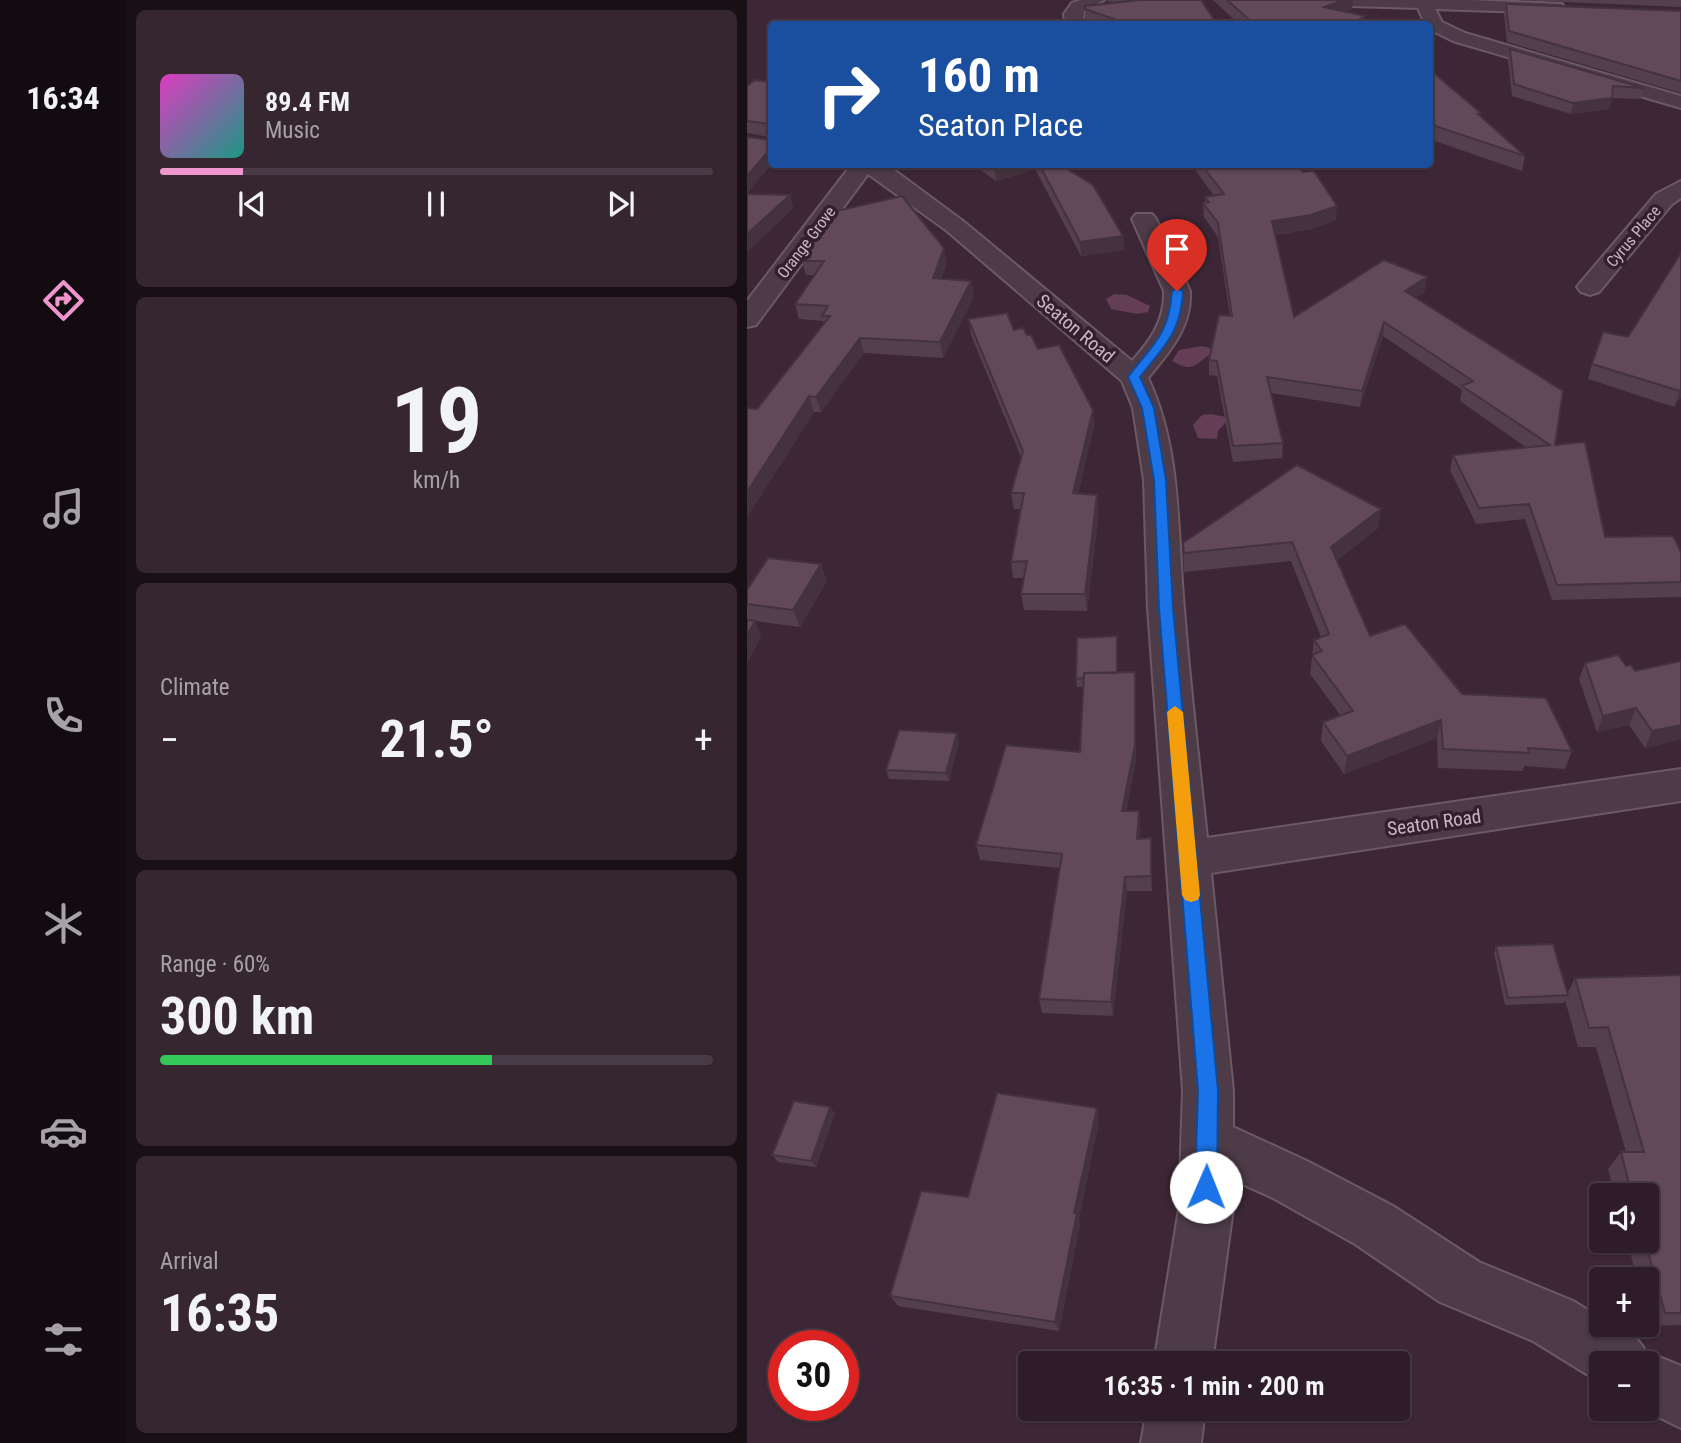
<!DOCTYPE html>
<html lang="en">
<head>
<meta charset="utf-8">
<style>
  :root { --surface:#2e1d28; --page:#362630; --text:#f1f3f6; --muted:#a7a2a8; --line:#493b45; --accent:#ee96cd }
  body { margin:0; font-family:"Roboto Condensed",sans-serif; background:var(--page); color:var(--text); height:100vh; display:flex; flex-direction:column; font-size:26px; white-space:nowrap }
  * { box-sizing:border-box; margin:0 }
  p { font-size:23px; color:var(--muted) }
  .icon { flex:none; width:38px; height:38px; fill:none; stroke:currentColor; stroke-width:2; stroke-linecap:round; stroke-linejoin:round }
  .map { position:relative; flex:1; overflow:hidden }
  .panel { display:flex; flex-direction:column; gap:10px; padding:10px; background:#191016; width:621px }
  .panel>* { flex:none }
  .hud { position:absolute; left:21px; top:21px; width:665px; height:147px; border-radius:7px; box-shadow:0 2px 5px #0004,0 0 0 2px var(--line); background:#1a4fa0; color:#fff; overflow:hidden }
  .tools { position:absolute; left:842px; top:1183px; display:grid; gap:14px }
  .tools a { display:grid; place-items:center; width:70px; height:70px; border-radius:7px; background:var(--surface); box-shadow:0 2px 5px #0004,0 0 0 2px var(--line); font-size:35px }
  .speed { position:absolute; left:21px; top:1330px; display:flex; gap:14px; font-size:35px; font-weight:700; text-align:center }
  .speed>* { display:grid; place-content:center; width:91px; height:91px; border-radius:50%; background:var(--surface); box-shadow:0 2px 5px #0004,0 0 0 2px var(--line); line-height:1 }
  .speed .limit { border:10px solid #d22; background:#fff; color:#111 }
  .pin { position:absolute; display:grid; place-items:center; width:60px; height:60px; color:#fff; margin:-72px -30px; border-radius:50% 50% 50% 0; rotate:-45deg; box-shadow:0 0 7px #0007 }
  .pin .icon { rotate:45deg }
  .me { position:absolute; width:77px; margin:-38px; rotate:1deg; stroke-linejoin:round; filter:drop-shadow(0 0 5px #0008) }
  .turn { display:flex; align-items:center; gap:24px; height:147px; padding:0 35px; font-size:32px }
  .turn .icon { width:91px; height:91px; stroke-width:2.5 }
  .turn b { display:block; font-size:49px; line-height:60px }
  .big { font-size:52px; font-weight:700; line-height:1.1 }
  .panel .widget { flex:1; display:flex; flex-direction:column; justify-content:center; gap:10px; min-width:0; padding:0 24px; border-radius:10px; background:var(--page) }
  .panel .dial { align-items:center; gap:0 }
  .dial b { font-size:91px; line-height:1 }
  .song { display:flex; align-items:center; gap:21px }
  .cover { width:84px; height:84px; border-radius:10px; background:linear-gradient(135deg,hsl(310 70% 55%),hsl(170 70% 35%)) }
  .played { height:7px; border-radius:4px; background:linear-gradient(90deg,var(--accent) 15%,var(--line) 15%) }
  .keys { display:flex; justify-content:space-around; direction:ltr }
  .heat { display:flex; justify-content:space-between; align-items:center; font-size:38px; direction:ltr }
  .charge { height:10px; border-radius:5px; background:linear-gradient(90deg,#34c759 60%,var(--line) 0) }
  .trip { position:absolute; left:271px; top:1351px; width:392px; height:70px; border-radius:7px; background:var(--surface); box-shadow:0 2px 5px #0004,0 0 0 2px var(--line); font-weight:700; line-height:70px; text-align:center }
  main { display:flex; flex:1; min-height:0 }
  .tab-bar { display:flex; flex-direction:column; width:126px; justify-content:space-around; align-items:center; background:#120c10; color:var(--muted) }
  .tab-bar .icon { width:49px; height:49px }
  .tab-bar .active { color:var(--accent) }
  .tab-bar b { font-size:32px; color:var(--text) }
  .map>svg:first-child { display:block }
  .water { fill:#633e56 }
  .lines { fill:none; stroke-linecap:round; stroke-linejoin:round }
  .minor-casing { stroke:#6b5965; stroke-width:4 }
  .minor { fill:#4d3b47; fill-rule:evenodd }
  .wall { fill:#533f4d }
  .shaded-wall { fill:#44333e }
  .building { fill:#614959; stroke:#44333e; stroke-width:2 }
  .route { fill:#1a73e8; stroke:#114b97; stroke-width:2 }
  .slow { fill:#f59e0b }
  .labels { text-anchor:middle; stroke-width:7; stroke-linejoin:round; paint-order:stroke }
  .far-street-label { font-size:16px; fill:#c8b7c2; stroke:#32202c }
  .street-label { font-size:19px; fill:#c8b7c2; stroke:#32202c }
</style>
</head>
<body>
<main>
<nav class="tab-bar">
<b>16:34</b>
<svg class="icon active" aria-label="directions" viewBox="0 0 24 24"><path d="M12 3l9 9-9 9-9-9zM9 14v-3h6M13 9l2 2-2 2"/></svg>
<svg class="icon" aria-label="music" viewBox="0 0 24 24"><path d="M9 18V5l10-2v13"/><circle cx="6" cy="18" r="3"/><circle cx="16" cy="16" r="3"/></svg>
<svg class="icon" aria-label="phone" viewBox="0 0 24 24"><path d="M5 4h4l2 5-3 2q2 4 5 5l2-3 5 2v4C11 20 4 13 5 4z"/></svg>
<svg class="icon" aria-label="climate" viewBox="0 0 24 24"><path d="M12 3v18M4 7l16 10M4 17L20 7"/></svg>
<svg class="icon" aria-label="car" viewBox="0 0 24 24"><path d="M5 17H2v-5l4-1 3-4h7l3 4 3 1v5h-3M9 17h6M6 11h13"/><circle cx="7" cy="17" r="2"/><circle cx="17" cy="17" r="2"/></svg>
<svg class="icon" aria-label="filters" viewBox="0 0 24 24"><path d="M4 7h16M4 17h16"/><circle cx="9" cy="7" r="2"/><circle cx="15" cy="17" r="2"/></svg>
</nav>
<section class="panel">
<div class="widget">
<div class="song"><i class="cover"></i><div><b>89.4 FM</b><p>Music</p></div></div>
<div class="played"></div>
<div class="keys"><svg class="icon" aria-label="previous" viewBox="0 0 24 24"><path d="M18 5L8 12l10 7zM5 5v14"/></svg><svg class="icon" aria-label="pause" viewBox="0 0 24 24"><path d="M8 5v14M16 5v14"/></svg><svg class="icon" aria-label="next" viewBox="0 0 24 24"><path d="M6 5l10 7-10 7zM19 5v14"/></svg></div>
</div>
<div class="widget dial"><b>19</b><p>km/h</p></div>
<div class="widget"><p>Climate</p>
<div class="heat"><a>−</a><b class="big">21.5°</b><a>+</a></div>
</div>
<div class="widget"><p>Range · 60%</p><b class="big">300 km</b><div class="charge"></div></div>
<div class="widget"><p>Arrival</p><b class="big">16:35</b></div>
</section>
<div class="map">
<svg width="934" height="1443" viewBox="0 0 934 1443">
  <rect width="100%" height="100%" fill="#3d2736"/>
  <path class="water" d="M 367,294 L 380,295 L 403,306 L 401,312 L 390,314 L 364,309 L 359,299 Z
    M 455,346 L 463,348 L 464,354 C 446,365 447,373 425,361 L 432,350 Z
    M 464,414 L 479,417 L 480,421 L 471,431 L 470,439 L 451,438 L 446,425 L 455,415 Z"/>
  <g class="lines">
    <g class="minor-casing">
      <path id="minor" d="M 334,0 L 357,0 L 337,11 L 336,24 L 318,24 L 317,14 L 325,3 Z
        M 563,0 L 724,0 L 815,4 L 818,8 L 815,12 L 809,13 L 688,9 L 695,22 L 718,33 L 934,96 L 934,108 L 706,41 L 682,29 L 682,24 L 678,24 L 671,8 L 571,5 Z
        M 105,164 L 137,164 L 143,167 L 216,221 L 385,361 C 404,340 418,320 417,291 L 385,219 L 389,214 L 405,214 L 409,219 L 443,291 C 445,327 423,351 401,378 C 435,450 430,531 437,609 C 443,686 452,762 460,838 L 934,769 L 934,801 L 464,873 L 486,1091 L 486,1127 L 562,1162 L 646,1206 L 732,1262 L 826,1301 L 854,1318 L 854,1325 C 870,1325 892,1336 898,1351 L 934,1366 L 934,1428 L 895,1409 L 900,1409 L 900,1363 L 854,1363 L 854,1383 L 786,1341 L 693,1302 L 608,1244 L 526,1198 L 486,1180 L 486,1209 L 465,1363 L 407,1363 L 432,1209 L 436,1091 L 401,608 L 397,480 L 386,408 L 375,381 L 200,231 L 121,174 L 9,325 L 0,327 L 0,301 Z
        M 934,181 L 934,198 L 925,204 L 852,292 L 843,295 L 834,292 L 830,287 L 834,282 L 909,194 Z
        M 400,1409 L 458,1409 L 454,1443 L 394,1443 Z"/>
    </g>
    <use href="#minor" class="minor"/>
  </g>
  <path class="wall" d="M 358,0 L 454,0 L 470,24 L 347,24 L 339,22 L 338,9 L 366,3 Z
    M 466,0 L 606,0 L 605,9 L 598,12 L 618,16 L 617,24 L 492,24 Z
    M 770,0 L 934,0 L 934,7 Z
    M 759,4 L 934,11 L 934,93 L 760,42 L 757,15 Z
    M 763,49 L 897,88 L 894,99 L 865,98 L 862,109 L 824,114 L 765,96 L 761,60 Z
    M 682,69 L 778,156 L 775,171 L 682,139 Z
    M 24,82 L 24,164 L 0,194 L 43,195 L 46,208 L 0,252 L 0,137 L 22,140 L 22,137 L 0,133 L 0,86 Z
    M 225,164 L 312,164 L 376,236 L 377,250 L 334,256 L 288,169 L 249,181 Z
    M 444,164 L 549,164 L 589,220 L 564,229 L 528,235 L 547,317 L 680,277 L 677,292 L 668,298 L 808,445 L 858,537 L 934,552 L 934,597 L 805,600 L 778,519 L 729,524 L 703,470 L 706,455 L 780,448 L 713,401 L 715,390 L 636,336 L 613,407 L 524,393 L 536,443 L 535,458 L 486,462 L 470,376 L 462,375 L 462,360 L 483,316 L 471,237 L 457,217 L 456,203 L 458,202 L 458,197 L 467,196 Z
    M 934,253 L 934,397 L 927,407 L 841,379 L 845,364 L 881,337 Z
    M 55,261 L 200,263 L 194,279 L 224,281 L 227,296 L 196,358 L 117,353 L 74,412 L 67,412 L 0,517 L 0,408 L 10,409 L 77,324 L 76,321 L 52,319 L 48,304 L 67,275 L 59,275 Z
    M 221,319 L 267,330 L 280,335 L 346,410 L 347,426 L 331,493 L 352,511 L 340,611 L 277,610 L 274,594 L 277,578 L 266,578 L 264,562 L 274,509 L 267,509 L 264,493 L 274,457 L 224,335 Z
    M 634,509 L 631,528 L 590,560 L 623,636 L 715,694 L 825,751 L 818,769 L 777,766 L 776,771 L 691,768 L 690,738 L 597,774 L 574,741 L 576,722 L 594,716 L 563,674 L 567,640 L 574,637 L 544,561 L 437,572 L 436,543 Z
    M 80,581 L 53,627 L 8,621 L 14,637 L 0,663 L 0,590 Z
    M 370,636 L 371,673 L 388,672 L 389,688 L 389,760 L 379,811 L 393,826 L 392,839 L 404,838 L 405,891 L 380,891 L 366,1016 L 295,1013 L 292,999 L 313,868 L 233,860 L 229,845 L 333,752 L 336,687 L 330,687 L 329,679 Z
    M 934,661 L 934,739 L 898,748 L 882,725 L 850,732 L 832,679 L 838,663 L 879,666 L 888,671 Z
    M 210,733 L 212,741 L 202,781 L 142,779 L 139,770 Z
    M 749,946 L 820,994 L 828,978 L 934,975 L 934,1325 L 903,1326 L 900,1314 L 900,1279 L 890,1279 L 880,1241 L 900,1241 L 900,1195 L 868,1195 L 861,1169 L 874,1152 L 879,1152 L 849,1047 L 831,1047 L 818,1000 L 817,1003 L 758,1005 L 747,953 Z
    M 88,1113 L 69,1167 L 31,1162 L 25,1155 Z
    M 352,1121 L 332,1218 L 333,1224 L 312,1331 L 151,1306 L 143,1296 L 221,1197 Z"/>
  <path class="shaded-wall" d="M 597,0 L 606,0 L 605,9 L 576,20 L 577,7 Z
    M 618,16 L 617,24 L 604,24 Z
    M 865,98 L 862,109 L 824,114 L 826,103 Z
    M 24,148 L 25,164 L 0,194 L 0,176 Z
    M 256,164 L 288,164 L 288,169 L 249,181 L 247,167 Z
    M 43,195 L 46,208 L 0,252 L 0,234 Z
    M 590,206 L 589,220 L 564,229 L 524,235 L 525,221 Z
    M 376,236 L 377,250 L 334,256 L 333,242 Z
    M 197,248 L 200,263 L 189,293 L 186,278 Z
    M 680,277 L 677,292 L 656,306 L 658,291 Z
    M 224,281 L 227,296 L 196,358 L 193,342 Z
    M 637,322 L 636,336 L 613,407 L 615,391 Z
    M 113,338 L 117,353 L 74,412 L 69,397 Z
    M 934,390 L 934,397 L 927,407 L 933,391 Z
    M 62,396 L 67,412 L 0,517 L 0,492 Z
    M 346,410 L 347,426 L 328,509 L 326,493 Z
    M 350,495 L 352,511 L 340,611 L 338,594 Z
    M 634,509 L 631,528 L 582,566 L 584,547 Z
    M 74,564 L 80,581 L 53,627 L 46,610 Z
    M 8,621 L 14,637 L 0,663 L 0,635 Z
    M 388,672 L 389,688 L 389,760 L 377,826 L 375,811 Z
    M 889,708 L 882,725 L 850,732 L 856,716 Z
    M 694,720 L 690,738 L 597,774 L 600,756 Z
    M 934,725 L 934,739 L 898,748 L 905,731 Z
    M 210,733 L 212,741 L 202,781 L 199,773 Z
    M 392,811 L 393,826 L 392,853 L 390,839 Z
    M 404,838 L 405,853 L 405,891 L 404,876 Z
    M 378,877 L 380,891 L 366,1016 L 364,1002 Z
    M 83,1107 L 88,1113 L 69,1167 L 64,1161 Z
    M 350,1108 L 352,1121 L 332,1218 L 333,1224 L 312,1331 L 308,1322 L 327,1213 Z"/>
  <path class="building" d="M 393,0 L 454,0 L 470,24 L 359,24 L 367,19 L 338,9 L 338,6 Z
    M 480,0 L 597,0 L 577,7 L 618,16 L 604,24 L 507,24 Z
    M 759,4 L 934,11 L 934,81 L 762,31 Z
    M 763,49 L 897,88 L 866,86 L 865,98 L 826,103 L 767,84 Z
    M 682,69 L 734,113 L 731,114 L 778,156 L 682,124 Z
    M 8,80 L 24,82 L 24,148 L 0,176 L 0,137 L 22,140 L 22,124 L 0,121 L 0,86 Z
    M 292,164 L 312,164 L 346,185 L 376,236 L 333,242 Z
    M 454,164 L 549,164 L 556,172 L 567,171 L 590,206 L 564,215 L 525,221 L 547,317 L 637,260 L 680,277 L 658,291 L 816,391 L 808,445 L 838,442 L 858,537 L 926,536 L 934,552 L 934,582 L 810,585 L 782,504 L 732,508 L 706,455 L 803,445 L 715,386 L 726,381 L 637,322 L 615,391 L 520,377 L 536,443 L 486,446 L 470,361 L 462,360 L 472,315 L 485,316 L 471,223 L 456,203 L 462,202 L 458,197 L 477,194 Z
    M 0,194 L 43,195 L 0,234 Z
    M 155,196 L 197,248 L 186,278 L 224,281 L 193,342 L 113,338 L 69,397 L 62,396 L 0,492 L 0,408 L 10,409 L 83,316 L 75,316 L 81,306 L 48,304 L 77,261 L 55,261 L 81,213 Z
    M 934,253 L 934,390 L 933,391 L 845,364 L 856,332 L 881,337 Z
    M 260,313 L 267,330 L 276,328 L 280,335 L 284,335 L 291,349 L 312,345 L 346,410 L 326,493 L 350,495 L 338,594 L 274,594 L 280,561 L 264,562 L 277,493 L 264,493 L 276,451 L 221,319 Z
    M 550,465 L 634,509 L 584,547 L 623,636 L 658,624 L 715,694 L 799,698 L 825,751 L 781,748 L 782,753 L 696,749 L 694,720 L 600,756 L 576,722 L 606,711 L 565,655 L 575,651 L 567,640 L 582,634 L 545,542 L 437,553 L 436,543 Z
    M 21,558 L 74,564 L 46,610 L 0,604 L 0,590 Z
    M 0,620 L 8,621 L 0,635 Z
    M 370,636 L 370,673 L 337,673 L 337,678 L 329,679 L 330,638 Z
    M 871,655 L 879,666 L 884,665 L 888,671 L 934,661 L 934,725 L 905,731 L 889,708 L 856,716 L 838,663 Z
    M 388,672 L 388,745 L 375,811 L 392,811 L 390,839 L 404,838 L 404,876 L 378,877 L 364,1002 L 292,999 L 315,854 L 229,845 L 259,745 L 333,752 L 337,673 Z
    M 152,730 L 210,733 L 199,773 L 139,770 Z
    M 806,944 L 821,995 L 761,998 L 749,946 Z
    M 934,975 L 934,1313 L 918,1313 L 898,1241 L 900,1241 L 900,1195 L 885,1195 L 874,1152 L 897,1152 L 861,1027 L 842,1028 L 828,978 Z
    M 250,1093 L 350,1108 L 327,1213 L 330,1213 L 308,1322 L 143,1296 L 174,1191 L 221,1197 Z
    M 47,1101 L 83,1107 L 64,1161 L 25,1155 Z"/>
  <path class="route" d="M 430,288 L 436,291 C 434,333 417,346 393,377 L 407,408 L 419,480 L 426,608 L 471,1091 L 470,1187 L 467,1194 L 459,1198 L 452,1194 L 448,1187 L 451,1091 L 412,608 L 407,480 L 395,408 L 381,377 C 406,344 422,335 425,291 Z"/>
  <path class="slow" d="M 428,706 L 436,712 L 453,895 L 451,900 L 444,902 L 438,900 L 435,895 L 420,712 Z"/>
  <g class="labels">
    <g class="far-street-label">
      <text transform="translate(886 236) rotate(-50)" y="6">Cyrus Place</text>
      <text transform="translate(59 242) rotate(-53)" y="6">Orange Grove</text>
    </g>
    <g class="street-label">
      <text transform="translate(329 328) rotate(40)" y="7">Seaton Road</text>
      <text transform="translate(687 822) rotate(-8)" y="7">Seaton Road</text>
    </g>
  </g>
</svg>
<div class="tools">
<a><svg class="icon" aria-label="sound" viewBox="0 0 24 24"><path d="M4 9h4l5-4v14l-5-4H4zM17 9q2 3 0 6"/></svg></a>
<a>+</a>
<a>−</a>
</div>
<div class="speed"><div class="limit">30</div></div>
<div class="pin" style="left:430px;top:291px;background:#d93025"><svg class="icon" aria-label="arrive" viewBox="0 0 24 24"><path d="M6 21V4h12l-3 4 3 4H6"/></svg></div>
<svg class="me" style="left:459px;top:1187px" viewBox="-20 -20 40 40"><circle r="19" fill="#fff"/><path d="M0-13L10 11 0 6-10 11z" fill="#1a73e8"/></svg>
<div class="trip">16:35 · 1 min · 200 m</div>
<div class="hud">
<div class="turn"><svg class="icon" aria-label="right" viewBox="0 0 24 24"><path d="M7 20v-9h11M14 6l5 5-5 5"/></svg><div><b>160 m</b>Seaton Place</div></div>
</div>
</div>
</main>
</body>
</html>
